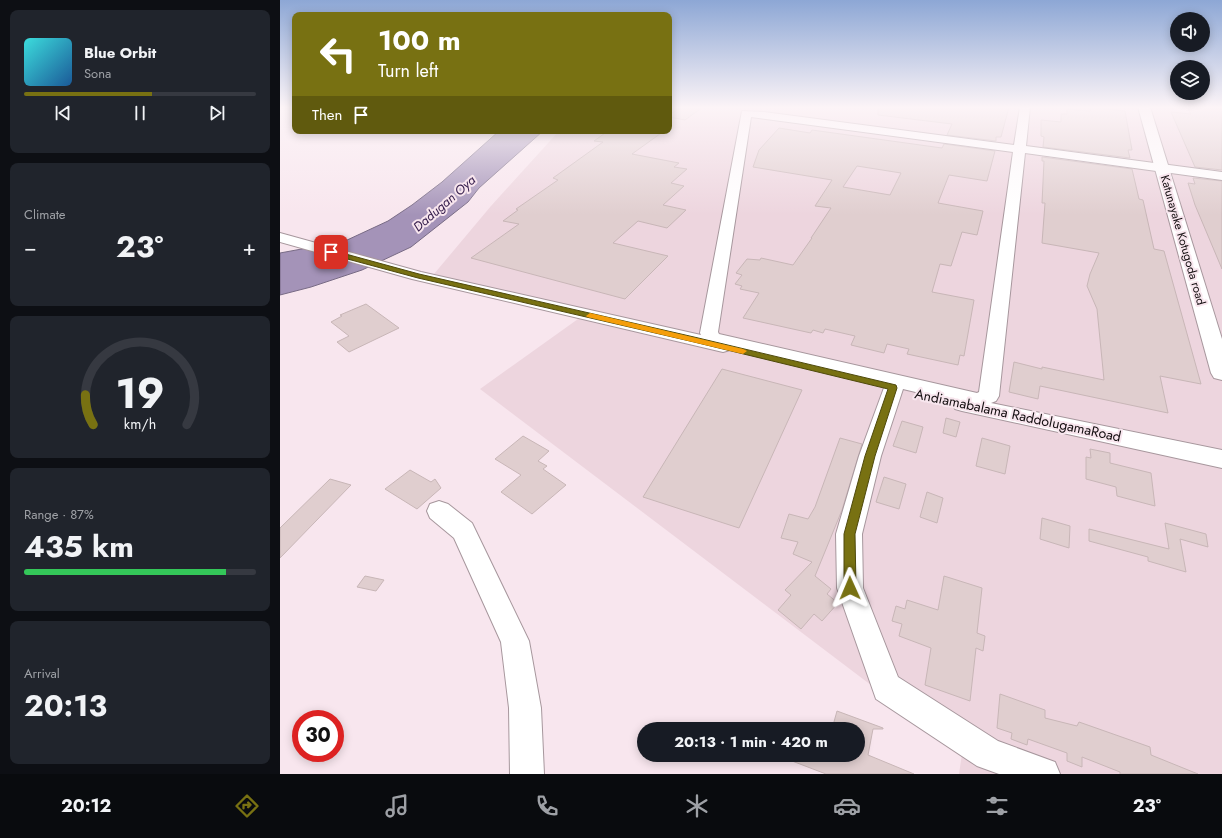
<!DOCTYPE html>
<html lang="en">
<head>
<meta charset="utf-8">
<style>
  :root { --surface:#171b24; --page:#20242c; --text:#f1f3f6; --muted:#9ea1a6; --line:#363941; --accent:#787112 }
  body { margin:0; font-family:Jost,sans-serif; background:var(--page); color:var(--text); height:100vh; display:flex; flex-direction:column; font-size:15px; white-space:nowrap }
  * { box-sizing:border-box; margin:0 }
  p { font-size:13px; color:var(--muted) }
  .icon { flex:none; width:22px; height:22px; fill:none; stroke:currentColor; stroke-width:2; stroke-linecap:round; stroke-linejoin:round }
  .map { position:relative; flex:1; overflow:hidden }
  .side { display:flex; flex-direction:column; gap:10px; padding:10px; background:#0d0f14; width:280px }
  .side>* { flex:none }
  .top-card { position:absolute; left:12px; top:12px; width:380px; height:122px; border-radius:8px; box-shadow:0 2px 10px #0003; background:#787112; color:#fff; overflow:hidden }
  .tools { position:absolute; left:890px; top:12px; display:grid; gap:8px }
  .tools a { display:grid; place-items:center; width:40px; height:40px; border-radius:50%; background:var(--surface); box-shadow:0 2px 10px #0003; font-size:20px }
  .speed { position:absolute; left:12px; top:710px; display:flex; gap:8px; font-size:20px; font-weight:700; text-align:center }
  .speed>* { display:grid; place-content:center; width:52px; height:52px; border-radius:50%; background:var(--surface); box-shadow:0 2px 10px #0003; line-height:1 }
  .speed .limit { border:6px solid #d22; background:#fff; color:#111 }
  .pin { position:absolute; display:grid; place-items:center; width:34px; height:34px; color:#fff; margin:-17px; border-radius:8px; box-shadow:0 2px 6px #0006 }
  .me { position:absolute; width:44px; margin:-22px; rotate:359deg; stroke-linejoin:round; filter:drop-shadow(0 0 3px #0008) }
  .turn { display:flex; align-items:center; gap:14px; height:84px; padding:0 20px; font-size:18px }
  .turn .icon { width:52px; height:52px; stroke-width:2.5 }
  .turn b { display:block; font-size:28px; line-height:34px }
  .then { display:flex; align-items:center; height:38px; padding:0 20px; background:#0003; gap:8px; font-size:15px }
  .big { font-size:30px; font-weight:700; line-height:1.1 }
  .side .tile { flex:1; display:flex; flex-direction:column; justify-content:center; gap:6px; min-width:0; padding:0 14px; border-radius:8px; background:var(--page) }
  .side .dial { align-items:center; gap:0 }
  .dial svg { height:104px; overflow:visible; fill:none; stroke:var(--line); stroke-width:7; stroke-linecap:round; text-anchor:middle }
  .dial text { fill:var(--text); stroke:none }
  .song { display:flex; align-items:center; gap:12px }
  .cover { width:48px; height:48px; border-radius:6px; background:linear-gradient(135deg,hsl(180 70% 55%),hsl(210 70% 35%)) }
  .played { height:4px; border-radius:2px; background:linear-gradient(90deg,var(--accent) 55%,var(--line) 55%) }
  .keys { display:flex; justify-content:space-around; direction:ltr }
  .heat { display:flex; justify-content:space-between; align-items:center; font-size:22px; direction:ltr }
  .charge { height:6px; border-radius:3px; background:linear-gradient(90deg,#34c759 87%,var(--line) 0) }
  .trip { position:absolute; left:357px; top:722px; width:228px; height:40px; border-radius:20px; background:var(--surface); box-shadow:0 2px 10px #0003; font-weight:700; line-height:40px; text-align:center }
  .dock { display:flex; height:64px; justify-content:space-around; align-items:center; background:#090b0e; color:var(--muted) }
  .dock .icon { width:28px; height:28px }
  .dock .selected { color:var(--accent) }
  .dock b { font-size:18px; color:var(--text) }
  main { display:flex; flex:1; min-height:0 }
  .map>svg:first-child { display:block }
  .built { fill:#edd5de }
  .water { fill:#a493b8; stroke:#786b85 }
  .building { fill:#e0cecf; stroke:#c8b6b7; fill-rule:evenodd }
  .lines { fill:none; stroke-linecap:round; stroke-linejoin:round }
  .minor-casing { stroke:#a7979d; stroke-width:2 }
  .major-casing { stroke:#a7979d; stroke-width:2 }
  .minor { fill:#fff; fill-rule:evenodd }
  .major { fill:#fff; fill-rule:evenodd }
  .route { fill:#787112; stroke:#4e490c }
  .slow { fill:#f59e0b }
  .labels { text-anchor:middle; stroke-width:4; stroke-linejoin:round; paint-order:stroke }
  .far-street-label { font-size:12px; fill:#120d0f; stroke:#f8e6ee }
  .far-water-label { font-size:13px; font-style:italic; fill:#341c4b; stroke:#f8e6ee }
  .street-label { font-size:14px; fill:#120d0f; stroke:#f8e6ee }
</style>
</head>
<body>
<main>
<section class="side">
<div class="tile">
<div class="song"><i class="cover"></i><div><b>Blue Orbit</b><p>Sona</p></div></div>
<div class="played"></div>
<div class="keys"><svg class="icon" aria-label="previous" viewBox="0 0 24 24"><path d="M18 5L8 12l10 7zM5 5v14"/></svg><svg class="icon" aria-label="pause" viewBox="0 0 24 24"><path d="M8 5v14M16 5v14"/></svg><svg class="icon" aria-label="next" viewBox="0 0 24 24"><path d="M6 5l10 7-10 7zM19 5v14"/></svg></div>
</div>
<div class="tile"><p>Climate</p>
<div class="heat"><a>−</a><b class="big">23°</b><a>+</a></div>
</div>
<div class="tile dial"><svg viewBox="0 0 100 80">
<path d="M14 69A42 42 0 1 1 86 69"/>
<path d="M14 69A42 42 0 0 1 8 46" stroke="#787112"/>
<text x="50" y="56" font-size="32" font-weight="700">19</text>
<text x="50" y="72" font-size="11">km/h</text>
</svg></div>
<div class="tile"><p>Range · 87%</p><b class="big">435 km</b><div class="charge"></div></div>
<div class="tile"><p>Arrival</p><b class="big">20:13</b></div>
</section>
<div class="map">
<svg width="942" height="774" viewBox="0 0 942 774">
  <rect width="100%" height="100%" fill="#f8e6ee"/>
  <path class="built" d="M 389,107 L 942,107 L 942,774 L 679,774 L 682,754 L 200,389 L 305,314 L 154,274 L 211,206 L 279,131 L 389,131 Z"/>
  <path class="water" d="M 219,131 L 263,131 L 199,188 L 188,202 L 131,247 L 82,270 L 31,287 L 0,295 L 0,253 L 65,241 L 108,221 L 132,205 L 162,182 Z"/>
  <path class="building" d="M 401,107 L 423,107 L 405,120 L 389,117 L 389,115 Z
    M 598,107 L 729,107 L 721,137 L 716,137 L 716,141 L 667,135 L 672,124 L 598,115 Z
    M 810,107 L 845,111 L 852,150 L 848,150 L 850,158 L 763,147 L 764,137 L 761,136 L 761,120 L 781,122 L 781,114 L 787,114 L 787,109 L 810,111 Z
    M 907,107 L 942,107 L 942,170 L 915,167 L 891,112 L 911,114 Z
    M 499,128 L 530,133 L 532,130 L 662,148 L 664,144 L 715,151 L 707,181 L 669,175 L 658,203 L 703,211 L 697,235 L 682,232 L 671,266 L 660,264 L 652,292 L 694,300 L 684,356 L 680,355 L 678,365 L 627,354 L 629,349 L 607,344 L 604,353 L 571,345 L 575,336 L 545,329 L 543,333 L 533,330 L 531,333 L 463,318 L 479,293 L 460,289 L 462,286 L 455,284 L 462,275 L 456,273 L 467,259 L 480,260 L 481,258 L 513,265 L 532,238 L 531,238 L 551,208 L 535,206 L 552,180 L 473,167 L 479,150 ZM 577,166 L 621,173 L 610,195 L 563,187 Z
    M 328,131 L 384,131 L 352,154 L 399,163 L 394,167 L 407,169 L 391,183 L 404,186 L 383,205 L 406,210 L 387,228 L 358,221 L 333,243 L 388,256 L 345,299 L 191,258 L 239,224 L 223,221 L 238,210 L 236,209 L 278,180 L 273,178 L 323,142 L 314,141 Z
    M 762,157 L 852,169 L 859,199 L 863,200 L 874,249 L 884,251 L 921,384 L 880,376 L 888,413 L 760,386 L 758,399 L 729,392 L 734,362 L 762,369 L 762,367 L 824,380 L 817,309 L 807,286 L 810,274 L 819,253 L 762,243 L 765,203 L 762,203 L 764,161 L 762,161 Z
    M 913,178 L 942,181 L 942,269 L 915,205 L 908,183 L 915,184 Z
    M 86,304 L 119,328 L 69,352 L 57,342 L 69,336 L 51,322 L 62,316 L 60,315 Z
    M 442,369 L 522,390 L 459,528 L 363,497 Z
    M 666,418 L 680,422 L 676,437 L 663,433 Z
    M 622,421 L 643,427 L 636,453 L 613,446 Z
    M 243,436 L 269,451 L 258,461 L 267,466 L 263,469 L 286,485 L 252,514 L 221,492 L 241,475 L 215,459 Z
    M 560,438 L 582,444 L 562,510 L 535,576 L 551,589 L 547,594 L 558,603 L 542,621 L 534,614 L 521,629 L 498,610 L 511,595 L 505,590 L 532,562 L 513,554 L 518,542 L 501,538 L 509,514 L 528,519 L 535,507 Z
    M 702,438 L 730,446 L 725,474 L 696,466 Z
    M 810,449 L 830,453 L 830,463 L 871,473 L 875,506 L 837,496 L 836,487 L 806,479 L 806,457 L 811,458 Z
    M 130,470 L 151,482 L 155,479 L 161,488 L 137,509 L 105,489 Z
    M 604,477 L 626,484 L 619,509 L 596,502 Z
    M 50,479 L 71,485 L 0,558 L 0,528 Z
    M 647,492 L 663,498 L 657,523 L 640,517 Z
    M 762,518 L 790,526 L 789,548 L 760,539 Z
    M 885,523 L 926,534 L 928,547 L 900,539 L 906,572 L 868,561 L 868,557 L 809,541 L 809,529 L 889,549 Z
    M 85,576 L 104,580 L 96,591 L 77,587 Z
    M 664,576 L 702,588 L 697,633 L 705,636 L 703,651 L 696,648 L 690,701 L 645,685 L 651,648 L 619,636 L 622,624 L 612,621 L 616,606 L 625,609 L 627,600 L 658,610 Z
    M 720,694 L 765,710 L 765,718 L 797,726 L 799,722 L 870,747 L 871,755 L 918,774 L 840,774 L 840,772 L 802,757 L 802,767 L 787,761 L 787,753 L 748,739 L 747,745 L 731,739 L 732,733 L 717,728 Z
    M 557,711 L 603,728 L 603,729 L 593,729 L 588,755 L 634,774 L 546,774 L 499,756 L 578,755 L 578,729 L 552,729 Z"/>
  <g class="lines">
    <g class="minor-casing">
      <path id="minor" d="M 740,107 L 750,107 L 746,146 L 942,172 L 942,180 L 745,153 L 719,396 L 716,401 L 711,403 L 942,450 L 942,468 L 682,411 L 675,409 L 672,404 L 673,401 L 623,389 L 601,456 L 582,534 L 583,588 L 618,677 L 718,741 L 775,762 L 780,774 L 719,774 L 697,766 L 596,699 L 557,588 L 556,534 L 579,456 L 605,385 L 451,348 L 450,350 L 443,352 L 132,279 L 0,242 L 0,233 L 141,272 L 421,335 L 420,333 L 462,111 L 484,112 L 734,145 ZM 471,117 L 733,152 L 699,392 L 697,393 L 439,334 L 438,332 Z
        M 159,501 L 168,504 L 192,523 L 249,641 L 261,708 L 264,774 L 230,774 L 229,708 L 221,642 L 174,538 L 150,518 L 147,511 L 150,504 Z"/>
    </g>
    <g class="major-casing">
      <path id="major" d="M 858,107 L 870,107 L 942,339 L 942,380 L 934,378 L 931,373 Z"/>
    </g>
    <use href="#minor" class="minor"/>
    <use href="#major" class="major"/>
  </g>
  <linearGradient id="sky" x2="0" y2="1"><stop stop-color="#8da7d5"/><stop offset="0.5" stop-color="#fcf4f7"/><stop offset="1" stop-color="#fcf4f7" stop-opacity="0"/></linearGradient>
  <rect width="942" height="215" fill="url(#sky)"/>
  <path class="route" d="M 51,250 L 139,274 L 414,337 L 616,385 L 617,388 L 595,456 L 575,534 L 576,588 L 574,592 L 570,593 L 566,592 L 564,588 L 564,534 L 585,456 L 608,389 L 414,342 L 138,278 L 49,254 L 49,251 Z"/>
  <path class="slow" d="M 310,313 L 463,349 L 467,351 L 463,354 L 307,317 L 306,316 Z"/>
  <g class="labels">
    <g class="far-street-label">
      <text transform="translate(903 240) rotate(74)" y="4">Katunayake Kotugoda road</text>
    </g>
    <g class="far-water-label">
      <text transform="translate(164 203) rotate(-41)" y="5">Dadugan Oya</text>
    </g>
    <g class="street-label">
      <text transform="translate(738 415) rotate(12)" y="5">Andiamabalama RaddolugamaRoad</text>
    </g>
  </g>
</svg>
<div class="tools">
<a><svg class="icon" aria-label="sound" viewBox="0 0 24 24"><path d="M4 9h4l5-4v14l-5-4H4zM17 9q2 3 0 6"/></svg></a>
<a><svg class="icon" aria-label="layers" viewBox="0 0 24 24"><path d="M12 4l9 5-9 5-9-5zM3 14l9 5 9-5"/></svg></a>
</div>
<div class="speed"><div class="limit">30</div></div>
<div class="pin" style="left:51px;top:252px;background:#d93025"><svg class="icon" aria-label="arrive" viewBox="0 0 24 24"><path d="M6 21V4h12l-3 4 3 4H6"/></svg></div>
<svg class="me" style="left:570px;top:588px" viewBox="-20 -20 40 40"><path d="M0-17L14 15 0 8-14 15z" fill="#787112" stroke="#fff" stroke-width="4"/></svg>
<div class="trip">20:13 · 1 min · 420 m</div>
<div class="top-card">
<div class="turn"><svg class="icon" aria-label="left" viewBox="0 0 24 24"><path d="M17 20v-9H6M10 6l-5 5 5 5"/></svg><div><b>100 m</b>Turn left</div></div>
<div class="then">Then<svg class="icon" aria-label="arrive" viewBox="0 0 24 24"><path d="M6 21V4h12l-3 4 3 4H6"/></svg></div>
</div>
</div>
</main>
<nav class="dock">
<b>20:12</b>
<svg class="icon selected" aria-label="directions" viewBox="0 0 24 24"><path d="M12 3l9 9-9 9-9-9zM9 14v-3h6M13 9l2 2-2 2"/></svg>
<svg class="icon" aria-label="music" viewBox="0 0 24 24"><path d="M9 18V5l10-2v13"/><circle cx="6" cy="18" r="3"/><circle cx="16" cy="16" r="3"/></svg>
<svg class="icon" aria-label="phone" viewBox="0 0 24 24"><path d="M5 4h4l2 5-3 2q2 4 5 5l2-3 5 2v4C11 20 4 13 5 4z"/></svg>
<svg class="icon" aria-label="climate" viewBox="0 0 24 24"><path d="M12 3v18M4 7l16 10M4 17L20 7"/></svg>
<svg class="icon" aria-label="car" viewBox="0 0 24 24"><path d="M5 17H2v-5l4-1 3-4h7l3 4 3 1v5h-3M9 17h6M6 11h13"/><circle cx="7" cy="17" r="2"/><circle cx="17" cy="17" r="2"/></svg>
<svg class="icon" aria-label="filters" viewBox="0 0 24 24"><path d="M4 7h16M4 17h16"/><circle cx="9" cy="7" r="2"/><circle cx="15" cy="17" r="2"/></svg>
<b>23°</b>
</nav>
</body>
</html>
